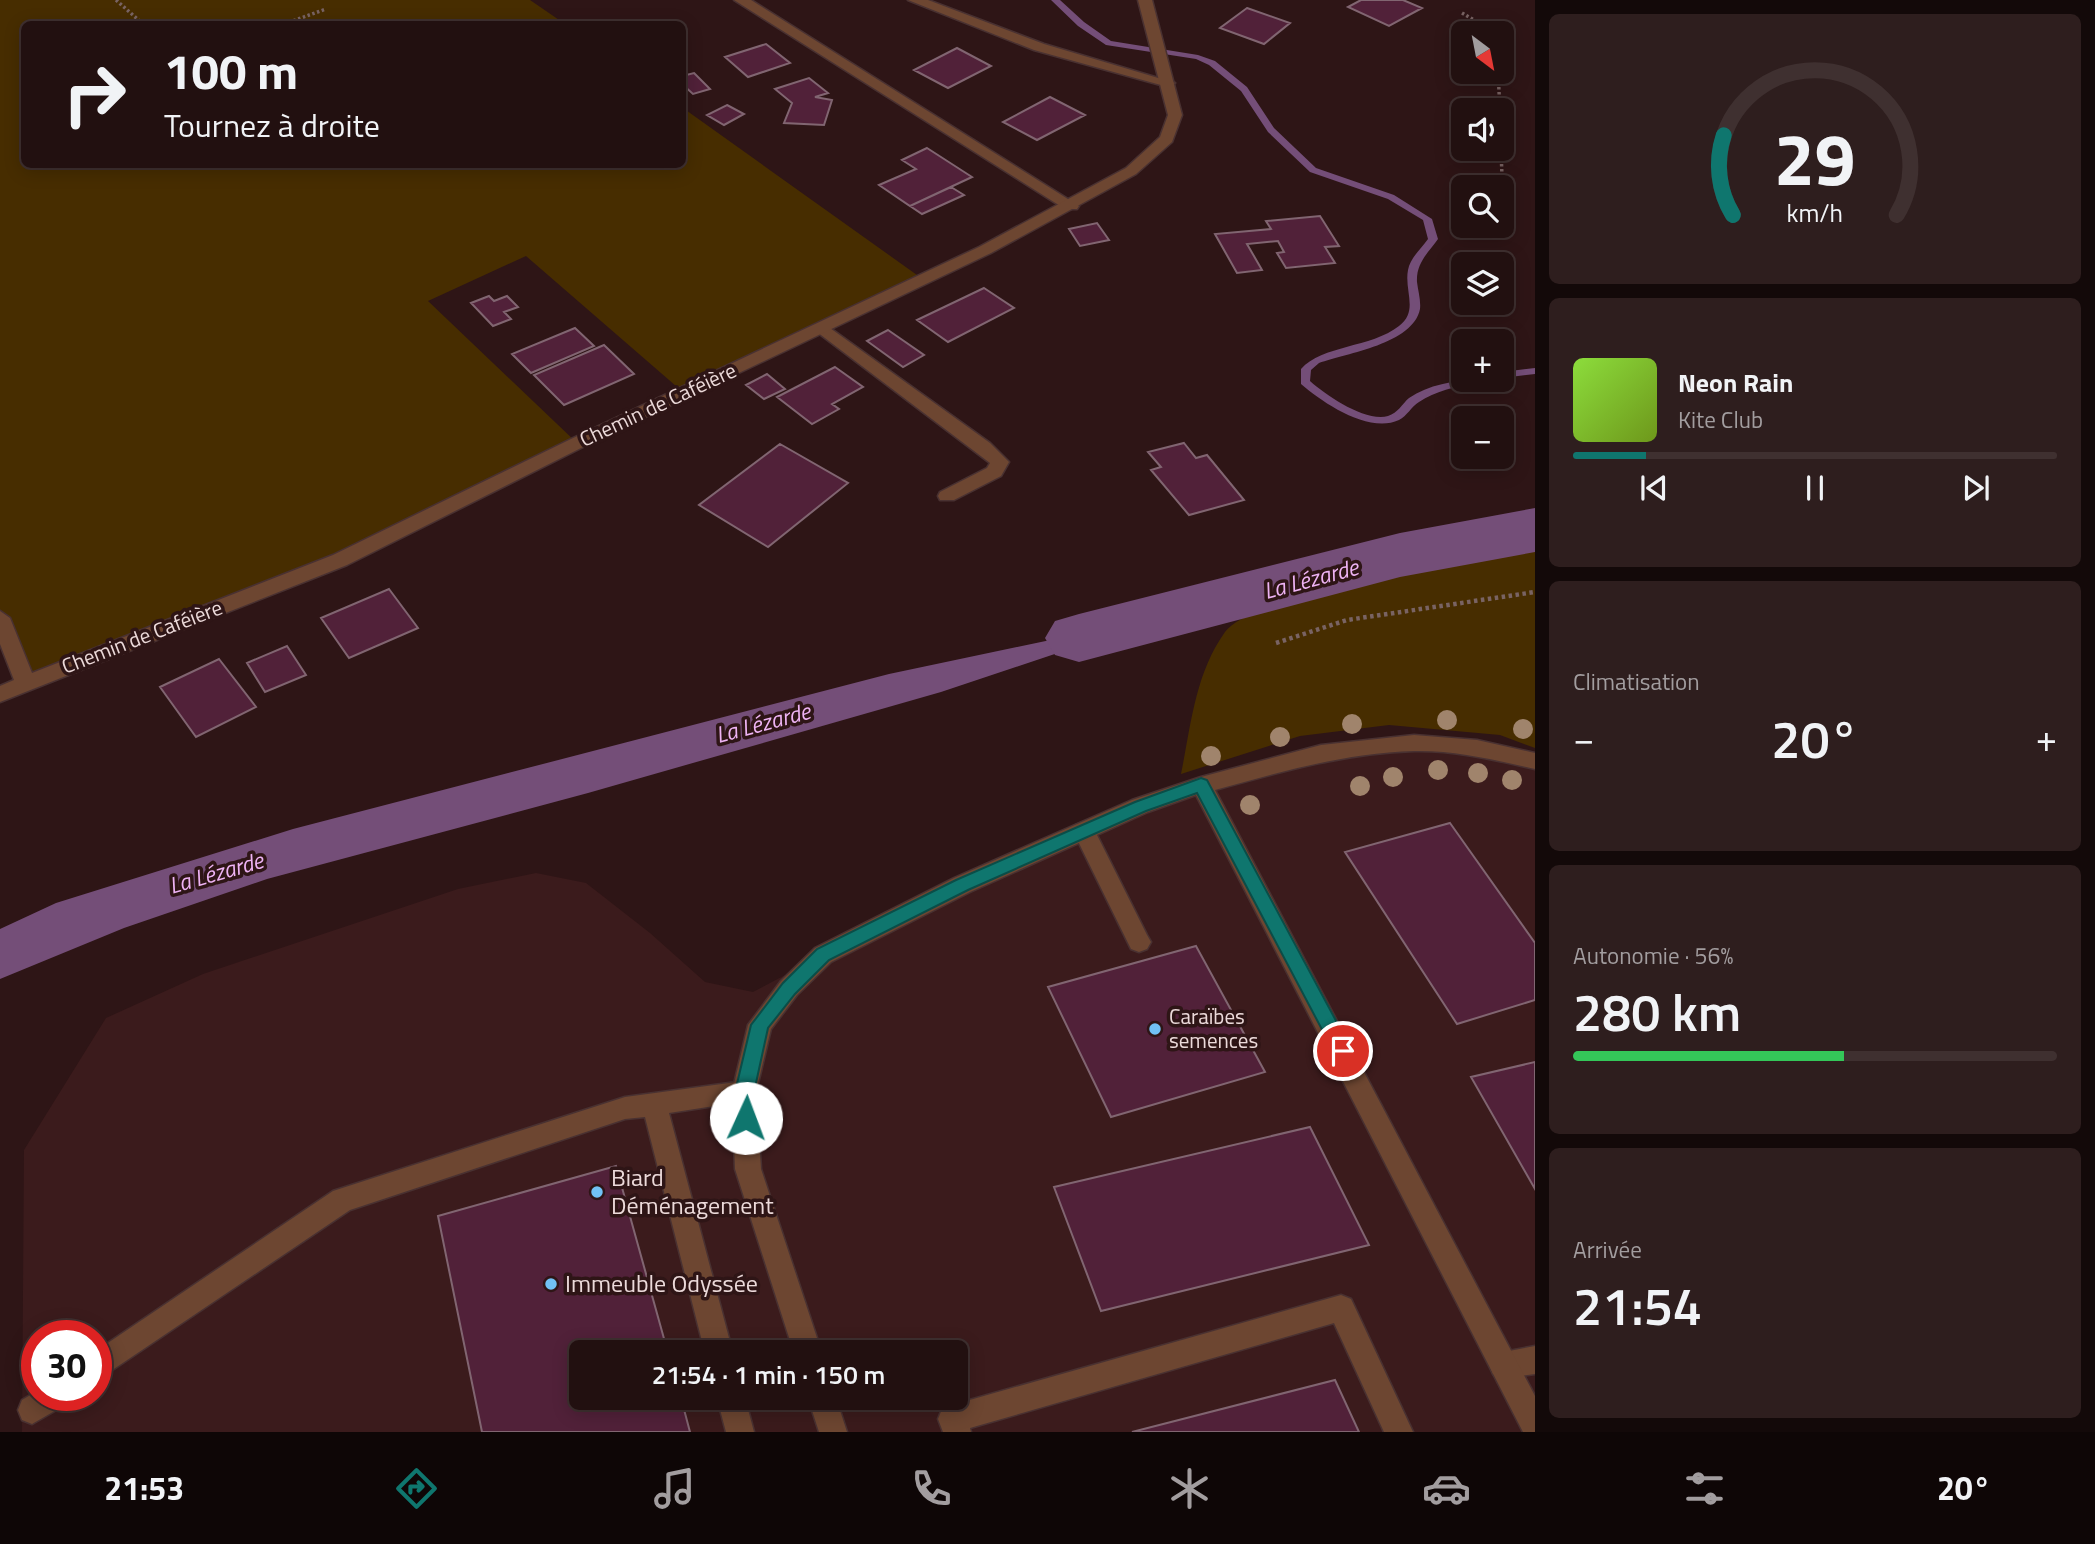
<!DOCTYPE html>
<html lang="fr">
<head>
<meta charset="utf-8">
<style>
  :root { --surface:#221010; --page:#2e1e1e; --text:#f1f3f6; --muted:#a29d9f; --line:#3f3030; --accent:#0f766e }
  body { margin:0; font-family:"Titillium Web",sans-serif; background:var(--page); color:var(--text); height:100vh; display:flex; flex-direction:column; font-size:26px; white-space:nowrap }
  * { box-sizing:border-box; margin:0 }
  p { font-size:23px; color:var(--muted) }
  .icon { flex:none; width:38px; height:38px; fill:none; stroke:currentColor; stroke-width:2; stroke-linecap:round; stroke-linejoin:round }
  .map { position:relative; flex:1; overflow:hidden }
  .details { display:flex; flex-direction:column; gap:14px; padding:14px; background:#130909; width:560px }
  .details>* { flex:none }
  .guide { position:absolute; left:21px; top:21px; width:665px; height:147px; border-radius:10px; box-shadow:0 4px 18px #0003,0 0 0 2px var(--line); background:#221010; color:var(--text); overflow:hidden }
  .needle { width:46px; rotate:148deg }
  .fabs { position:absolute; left:1451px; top:21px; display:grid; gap:14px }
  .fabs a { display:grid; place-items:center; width:63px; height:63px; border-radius:10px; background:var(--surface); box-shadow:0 4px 18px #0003,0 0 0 2px var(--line); font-size:35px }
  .speed { position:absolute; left:21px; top:1320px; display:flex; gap:14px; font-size:35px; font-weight:700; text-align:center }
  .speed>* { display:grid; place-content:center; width:91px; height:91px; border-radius:50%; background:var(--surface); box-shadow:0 4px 18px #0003,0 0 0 2px var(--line); line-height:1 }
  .speed .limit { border:10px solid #d22; background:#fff; color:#111 }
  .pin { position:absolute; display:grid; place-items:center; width:60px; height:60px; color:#fff; margin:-30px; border:4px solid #fff; border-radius:50%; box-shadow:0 2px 7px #0007 }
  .me { position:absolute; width:77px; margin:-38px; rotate:2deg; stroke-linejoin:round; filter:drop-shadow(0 0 5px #0008) }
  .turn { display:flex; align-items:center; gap:24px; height:147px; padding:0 28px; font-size:32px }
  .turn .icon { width:91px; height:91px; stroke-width:2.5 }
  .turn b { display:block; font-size:49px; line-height:60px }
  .big { font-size:52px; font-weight:600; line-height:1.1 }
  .details .widget { flex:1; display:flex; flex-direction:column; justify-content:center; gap:10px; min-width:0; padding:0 24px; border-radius:10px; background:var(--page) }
  .details .dial { align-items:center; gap:0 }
  .dial svg { height:182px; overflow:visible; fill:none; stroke:var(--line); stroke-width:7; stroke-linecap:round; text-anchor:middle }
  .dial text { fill:var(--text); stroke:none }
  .song { display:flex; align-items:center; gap:21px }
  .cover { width:84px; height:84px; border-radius:10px; background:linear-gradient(135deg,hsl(90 70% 55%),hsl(80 70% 35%)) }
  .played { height:7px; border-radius:4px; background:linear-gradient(90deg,var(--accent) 15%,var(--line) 15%) }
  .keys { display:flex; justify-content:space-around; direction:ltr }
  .heat { display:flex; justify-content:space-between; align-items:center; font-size:38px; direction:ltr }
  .charge { height:10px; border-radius:5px; background:linear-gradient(90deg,#34c759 56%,var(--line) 0) }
  .trip { position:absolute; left:569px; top:1340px; width:399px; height:70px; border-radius:10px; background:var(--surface); box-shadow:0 4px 18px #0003,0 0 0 2px var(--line); font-weight:600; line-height:70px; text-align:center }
  .tab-bar { display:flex; height:112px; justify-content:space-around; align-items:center; background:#0e0606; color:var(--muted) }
  .tab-bar .icon { width:49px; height:49px }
  .tab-bar .current { color:var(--accent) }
  .tab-bar b { font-size:32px; color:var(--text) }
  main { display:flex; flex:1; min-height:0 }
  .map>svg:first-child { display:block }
  .built { fill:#3b1b1c; fill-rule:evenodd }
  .green { fill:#472d00 }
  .water { fill:#744e78 }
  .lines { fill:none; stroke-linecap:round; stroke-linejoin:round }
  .stream { fill:#744e78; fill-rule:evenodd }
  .river { fill:#744e78; fill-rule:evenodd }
  .building { fill:#512139; stroke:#816571; stroke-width:2 }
  .service-casing { stroke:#493131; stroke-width:3 }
  .minor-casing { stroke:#493131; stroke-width:3 }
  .path-far1 { stroke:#796363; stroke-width:3.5; stroke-dasharray:2.5 2.5; stroke-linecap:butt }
  .path { stroke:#796363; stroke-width:4.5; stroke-dasharray:3.5 3.5; stroke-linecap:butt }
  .service { fill:#6d4631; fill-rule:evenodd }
  .minor { fill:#6d4631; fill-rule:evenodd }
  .tree { fill:#a0846c }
  .route { fill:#0f766e; stroke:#0a4d48; stroke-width:2 }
  .poi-dot { fill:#71c1f5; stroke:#2e1516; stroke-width:2.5 }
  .labels { text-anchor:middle; stroke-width:7; stroke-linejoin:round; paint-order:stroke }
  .street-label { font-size:21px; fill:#ecdada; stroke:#2e1516 }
  .poi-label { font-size:21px; fill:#ecdada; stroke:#2e1516; text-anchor:start }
  .water-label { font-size:23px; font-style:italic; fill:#eeb3f4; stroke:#2e1516 }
  .near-poi-label { font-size:24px; fill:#ecdada; stroke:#2e1516; text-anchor:start }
</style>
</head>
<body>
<main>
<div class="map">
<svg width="1535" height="1432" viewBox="0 0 1535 1432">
  <rect width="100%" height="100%" fill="#2e1516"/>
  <path class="built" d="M 1414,743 L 1535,761 L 1535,1432 L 22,1432 L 24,1150 L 106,1018 L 203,974 L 458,889 L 536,873 L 586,883 L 650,933 L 705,982 L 753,992 L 823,955 L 1201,785 ZM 37,1335 L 96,1335 L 96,1395 L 37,1395 ZM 581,1353 L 956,1353 L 956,1398 L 581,1398 Z"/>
  <path class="green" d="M 0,0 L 530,0 L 565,24 L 24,24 L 24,164 L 682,164 L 683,108 L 924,280 L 684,393 L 526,256 L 428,301 L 577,443 L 340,560 L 25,682 L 0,618 Z
    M 1535,542 L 1535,748 L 1500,735 L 1389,725 L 1300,736 L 1181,774 C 1191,725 1195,674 1225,632 C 1251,595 1484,547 1535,542 Z"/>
  <path class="water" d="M 1174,614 L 941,692 L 588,793 L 267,879 L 124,928 L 0,979 L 0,929 L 56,903 L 293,829 L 889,674 Z"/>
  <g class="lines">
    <path class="stream" d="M 1051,0 L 1060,0 L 1084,22 L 1111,41 L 1198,55 L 1215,61 L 1247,87 L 1274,128 L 1316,168 L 1394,195 L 1432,219 L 1438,239 C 1428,253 1416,263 1417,282 C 1418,291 1421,300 1420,309 C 1413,344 1347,353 1319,363 L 1311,370 L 1310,381 C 1327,396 1365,422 1388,416 C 1398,413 1402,404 1409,398 C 1428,385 1455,380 1476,380 L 1475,382 C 1456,387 1435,391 1419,402 C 1411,407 1407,416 1399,420 C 1369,434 1323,403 1301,384 L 1301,369 C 1322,345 1371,348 1399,326 C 1419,311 1404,291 1408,270 C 1410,258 1421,249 1428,239 L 1423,220 L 1388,199 L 1310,172 L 1268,132 L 1241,91 L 1209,65 L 1196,59 L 1106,45 L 1078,26 Z
      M 1535,368 L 1535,374 L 1502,378 L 1502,372 Z"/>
    <path class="river" d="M 1535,508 L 1535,552 L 1400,577 L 1079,662 L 1055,655 L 1045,638 L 1055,621 L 1079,614 L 1400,533 Z"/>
  </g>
  <path class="building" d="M 1361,0 L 1403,0 L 1422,8 L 1389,26 L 1348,7 Z
    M 1247,8 L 1290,23 L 1264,44 L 1220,28 Z
    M 766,44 L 790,63 L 748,77 L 725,57 Z
    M 957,48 L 991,66 L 948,88 L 914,70 Z
    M 694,73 L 710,89 L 693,94 L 682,84 L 682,76 Z
    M 809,78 L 828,93 L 815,97 L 832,100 L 824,125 L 784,123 L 792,103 L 775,89 Z
    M 1050,97 L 1085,115 L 1037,140 L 1003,122 Z
    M 727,105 L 744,114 L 724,125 L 707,115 Z
    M 927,148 L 972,177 L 910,206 L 879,185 L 916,169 L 902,160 Z
    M 951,187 L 964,195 L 922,214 L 910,206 Z
    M 1320,216 L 1339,246 L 1325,247 L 1335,263 L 1286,268 L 1277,253 L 1284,252 L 1278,241 L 1247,244 L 1262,270 L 1237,273 L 1215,234 L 1271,229 L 1266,221 Z
    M 1097,223 L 1109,240 L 1080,246 L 1069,229 Z
    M 984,288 L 1014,308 L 948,342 L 917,320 Z
    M 489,296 L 494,301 L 507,296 L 518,307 L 504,312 L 511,319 L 493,326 L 471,303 Z
    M 575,328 L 594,346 L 531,373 L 512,354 Z
    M 888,330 L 924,355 L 903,367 L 867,341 Z
    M 604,345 L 634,374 L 564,405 L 534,375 Z
    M 835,367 L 863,387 L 832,404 L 839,409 L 812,424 L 777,397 Z
    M 767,374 L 785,389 L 764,399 L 746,385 Z
    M 1184,443 L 1196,458 L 1207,455 L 1244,500 L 1189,515 L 1151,470 L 1161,467 L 1148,452 Z
    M 780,444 L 848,483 L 768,547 L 699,505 Z
    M 389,589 L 418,628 L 349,658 L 321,618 Z
    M 287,646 L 306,675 L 265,692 L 247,663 Z
    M 219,659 L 256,707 L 196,737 L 160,687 Z
    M 1450,823 L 1535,943 L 1535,1000 L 1457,1024 L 1345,852 Z
    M 1196,946 L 1265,1072 L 1111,1117 L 1048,987 Z
    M 1535,1062 L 1535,1189 L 1471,1077 Z
    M 1310,1127 L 1369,1245 L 1101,1311 L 1054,1187 Z
    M 616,1166 L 668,1353 L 581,1353 L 581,1398 L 681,1398 L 690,1432 L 482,1432 L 438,1216 Z
    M 1335,1380 L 1359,1432 L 1132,1432 Z"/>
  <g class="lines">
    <g class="service-casing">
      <path id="service" d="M 734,0 L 751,0 L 1079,206 L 1077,209 L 1065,209 Z
        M 908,0 L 928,0 L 1044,44 L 1175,83 L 1168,87 L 1034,50 Z
        M 823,323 L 990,443 L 1009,462 L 1001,476 L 954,500 L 940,500 L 938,496 L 940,492 L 987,468 L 990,463 L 817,332 L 814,328 L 817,324 Z
        M 1084,822 L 1092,825 L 1147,935 L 1151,942 L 1147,949 L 1139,952 L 1131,949 L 1073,831 L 1076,825 Z
        M 744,1081 L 753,1084 L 756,1092 L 753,1100 L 669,1113 L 733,1353 L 705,1353 L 645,1117 L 625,1119 L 350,1210 L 96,1381 L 96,1351 L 333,1191 L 625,1097 Z
        M 1341,1295 L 1351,1299 L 1413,1432 L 1384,1432 L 1334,1323 L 970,1428 L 971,1432 L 943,1432 L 938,1419 L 942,1409 L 952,1405 Z
        M 1535,1346 L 1535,1374 L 1503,1378 L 1493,1374 L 1489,1364 L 1493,1354 Z
        M 37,1391 L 37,1395 L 69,1395 L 65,1405 L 32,1424 L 22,1420 L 18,1410 L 22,1400 Z
        M 717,1398 L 745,1398 L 754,1432 L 726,1432 Z"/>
    </g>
    <g class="minor-casing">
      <path id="minor" d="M 1138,0 L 1152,0 L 1182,115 L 1172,142 L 1136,174 L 991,253 L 583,447 L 347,565 L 0,702 L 0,686 L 14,680 L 0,644 L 0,611 L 10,618 L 32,673 L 333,555 L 571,439 L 979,247 L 1126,168 L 1160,137 L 1168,115 Z
        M 1414,735 L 1477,740 L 1535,753 L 1535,769 C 1495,760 1455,750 1414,751 C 1345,753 1280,772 1215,790 L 1535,1396 L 1535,1432 L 1523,1432 L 1196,795 L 1148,812 L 970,892 L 831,962 L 797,995 L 771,1029 L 756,1092 L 761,1169 L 822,1353 L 794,1353 L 735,1169 L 732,1092 L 748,1025 L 781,981 L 815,948 L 954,878 L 1132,800 L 1201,777 L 1321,745 Z
        M 808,1398 L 836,1398 L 847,1432 L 819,1432 Z"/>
    </g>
    <path class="path-far1" d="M 116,0 L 143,24
      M 1462,13 L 1496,33
      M 284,24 L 326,9
      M 1498,72 L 1500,110
      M 1501,149 L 1503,204"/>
    <path class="path" d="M 1276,643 L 1347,620 L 1535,592"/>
    <use href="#service" class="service"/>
    <use href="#minor" class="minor"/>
  </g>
  <g class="tree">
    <circle cx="1447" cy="720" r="10"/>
    <circle cx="1352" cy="724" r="10"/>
    <circle cx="1523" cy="729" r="10"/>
    <circle cx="1280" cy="737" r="10"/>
    <circle cx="1211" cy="756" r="10"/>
    <circle cx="1438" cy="770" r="10"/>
    <circle cx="1478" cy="773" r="10"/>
    <circle cx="1393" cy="777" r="10"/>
    <circle cx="1512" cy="780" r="10"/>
    <circle cx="1360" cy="786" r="10"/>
    <circle cx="1250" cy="805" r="10"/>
  </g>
  <path class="route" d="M 1201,778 L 1207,780 L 1349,1045 L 1352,1051 L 1349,1056 L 1336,1056 L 1197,793 L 1146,811 L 968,890 L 829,960 L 795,994 L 768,1028 L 754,1092 L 755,1118 L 752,1124 L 746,1126 L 739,1124 L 735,1092 L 751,1025 L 783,983 L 817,949 L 956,880 L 1135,802 Z"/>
  <g class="poi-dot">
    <circle cx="1155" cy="1029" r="7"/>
    <circle cx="597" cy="1192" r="7"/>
    <circle cx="551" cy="1284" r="7"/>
  </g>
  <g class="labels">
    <g class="street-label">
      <text transform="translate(658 405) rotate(-25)" y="7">Chemin de Caféière</text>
      <text transform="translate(142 637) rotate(-21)" y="7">Chemin de Caféière</text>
    </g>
    <g class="poi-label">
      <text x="1169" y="1024">Caraïbes<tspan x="1169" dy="24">semences</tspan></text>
    </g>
    <g class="water-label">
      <text transform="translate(1311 579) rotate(-15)" y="8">La Lézarde</text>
      <text transform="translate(763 723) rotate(-15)" y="8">La Lézarde</text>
      <text transform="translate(216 873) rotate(-16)" y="8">La Lézarde</text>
    </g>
    <g class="near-poi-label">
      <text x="611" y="1186">Biard<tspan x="611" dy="28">Déménagement</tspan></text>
      <text x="565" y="1292">Immeuble Odyssée</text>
    </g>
  </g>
</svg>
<div class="fabs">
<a><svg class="needle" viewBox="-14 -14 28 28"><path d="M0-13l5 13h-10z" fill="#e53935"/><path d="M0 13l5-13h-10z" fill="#a29d9f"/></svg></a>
<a><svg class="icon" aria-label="sound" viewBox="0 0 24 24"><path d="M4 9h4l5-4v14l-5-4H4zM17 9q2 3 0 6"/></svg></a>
<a><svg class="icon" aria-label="search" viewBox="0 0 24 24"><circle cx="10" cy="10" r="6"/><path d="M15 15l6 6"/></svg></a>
<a><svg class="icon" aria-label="layers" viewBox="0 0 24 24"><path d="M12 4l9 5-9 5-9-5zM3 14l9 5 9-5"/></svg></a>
<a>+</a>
<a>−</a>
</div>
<div class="speed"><div class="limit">30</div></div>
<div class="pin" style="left:1343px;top:1051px;background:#d93025"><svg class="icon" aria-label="arrive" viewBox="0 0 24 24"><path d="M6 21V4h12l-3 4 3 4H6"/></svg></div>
<svg class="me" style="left:746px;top:1118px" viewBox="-20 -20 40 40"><circle r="19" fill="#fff"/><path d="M0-13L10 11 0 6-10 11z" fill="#0f766e"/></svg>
<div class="trip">21:54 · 1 min · 150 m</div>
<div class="guide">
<div class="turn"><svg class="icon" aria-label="right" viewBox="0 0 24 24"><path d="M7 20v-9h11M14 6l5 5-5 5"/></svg><div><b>100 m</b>Tournez à droite</div></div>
</div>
</div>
<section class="details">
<div class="widget dial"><svg viewBox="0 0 100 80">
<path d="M14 69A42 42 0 1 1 86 69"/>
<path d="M14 69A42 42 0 0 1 10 34" stroke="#0f766e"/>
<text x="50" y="56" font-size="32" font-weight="700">29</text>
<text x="50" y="72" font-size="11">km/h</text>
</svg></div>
<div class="widget">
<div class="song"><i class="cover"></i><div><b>Neon Rain</b><p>Kite Club</p></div></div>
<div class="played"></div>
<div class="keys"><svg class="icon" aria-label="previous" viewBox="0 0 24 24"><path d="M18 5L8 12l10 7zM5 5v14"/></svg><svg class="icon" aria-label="pause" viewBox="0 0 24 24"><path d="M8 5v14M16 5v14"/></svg><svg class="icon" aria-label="next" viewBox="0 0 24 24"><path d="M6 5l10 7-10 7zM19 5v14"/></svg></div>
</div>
<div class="widget"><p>Climatisation</p>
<div class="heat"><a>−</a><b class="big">20°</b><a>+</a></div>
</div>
<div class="widget"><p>Autonomie · 56%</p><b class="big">280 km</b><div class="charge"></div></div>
<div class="widget"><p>Arrivée</p><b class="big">21:54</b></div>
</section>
</main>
<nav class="tab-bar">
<b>21:53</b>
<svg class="icon current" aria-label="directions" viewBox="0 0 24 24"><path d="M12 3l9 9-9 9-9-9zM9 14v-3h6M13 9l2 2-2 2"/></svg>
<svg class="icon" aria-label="music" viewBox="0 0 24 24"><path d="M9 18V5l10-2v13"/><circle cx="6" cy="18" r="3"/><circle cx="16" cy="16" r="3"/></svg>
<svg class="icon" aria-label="phone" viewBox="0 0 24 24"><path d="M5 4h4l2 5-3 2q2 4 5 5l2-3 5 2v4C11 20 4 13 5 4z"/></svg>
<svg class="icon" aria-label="climate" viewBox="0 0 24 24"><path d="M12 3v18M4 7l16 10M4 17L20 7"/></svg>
<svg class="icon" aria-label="car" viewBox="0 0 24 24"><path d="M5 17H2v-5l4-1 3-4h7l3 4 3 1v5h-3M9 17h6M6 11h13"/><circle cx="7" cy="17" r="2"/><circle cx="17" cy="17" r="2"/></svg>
<svg class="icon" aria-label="filters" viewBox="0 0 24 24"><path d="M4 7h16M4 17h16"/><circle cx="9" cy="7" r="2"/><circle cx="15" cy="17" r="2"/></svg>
<b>20°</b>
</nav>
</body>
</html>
